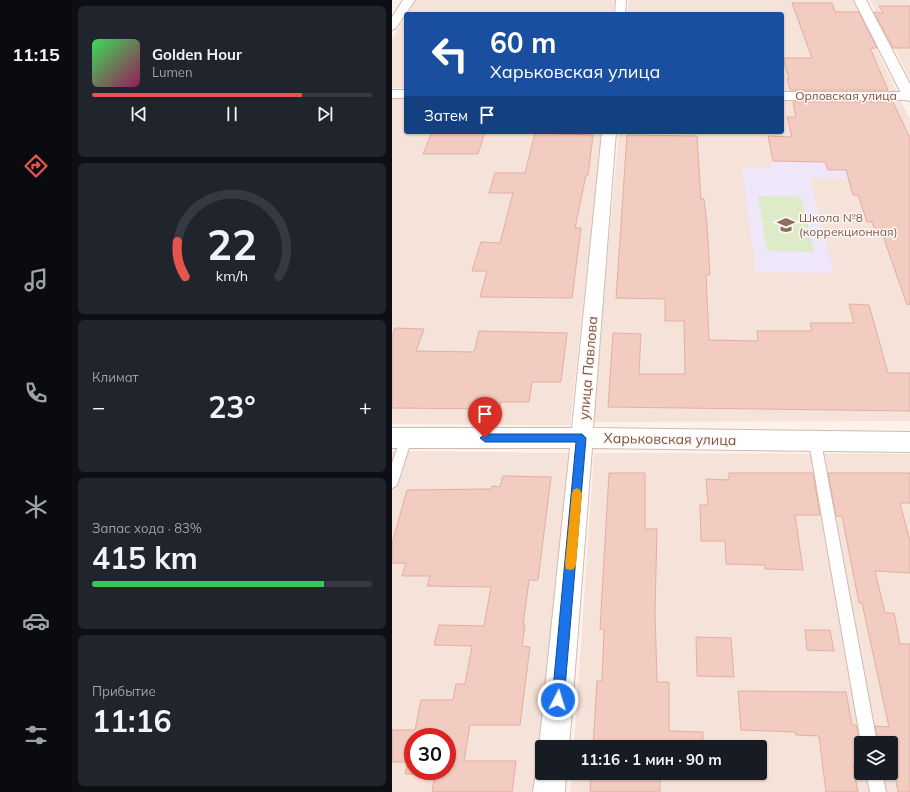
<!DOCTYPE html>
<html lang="ru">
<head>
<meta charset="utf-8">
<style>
  :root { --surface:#171b24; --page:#20242c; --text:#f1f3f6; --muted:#9ea1a6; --line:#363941; --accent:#e65450 }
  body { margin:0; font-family:Mulish,sans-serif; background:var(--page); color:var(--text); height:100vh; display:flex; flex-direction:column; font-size:15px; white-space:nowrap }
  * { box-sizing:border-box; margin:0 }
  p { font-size:13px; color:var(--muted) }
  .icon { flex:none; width:22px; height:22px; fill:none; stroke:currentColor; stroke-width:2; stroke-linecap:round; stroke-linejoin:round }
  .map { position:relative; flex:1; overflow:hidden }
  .side { display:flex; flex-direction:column; gap:6px; padding:6px; background:#0d0f14; width:320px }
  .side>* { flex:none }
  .guide { position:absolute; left:12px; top:12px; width:380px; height:122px; border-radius:4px; box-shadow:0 1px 3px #0004; background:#1a4fa0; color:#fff; overflow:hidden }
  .controls { position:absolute; left:462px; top:736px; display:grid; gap:8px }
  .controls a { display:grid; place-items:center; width:44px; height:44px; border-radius:4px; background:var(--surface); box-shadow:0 1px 3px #0004; font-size:20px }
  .speed { position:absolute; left:12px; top:728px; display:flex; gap:8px; font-size:20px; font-weight:700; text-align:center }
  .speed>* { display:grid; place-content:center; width:52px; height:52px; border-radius:50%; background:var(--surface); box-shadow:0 1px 3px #0004; line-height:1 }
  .speed .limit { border:6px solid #d22; background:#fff; color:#111 }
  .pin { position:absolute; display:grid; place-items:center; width:34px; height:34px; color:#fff; margin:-41px -17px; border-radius:50% 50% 50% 0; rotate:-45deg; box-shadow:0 0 4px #0007 }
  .pin .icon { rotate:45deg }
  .me { position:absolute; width:44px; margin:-22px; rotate:5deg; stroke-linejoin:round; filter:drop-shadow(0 0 3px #0008) }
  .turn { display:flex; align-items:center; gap:14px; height:84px; padding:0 20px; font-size:18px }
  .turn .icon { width:52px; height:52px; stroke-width:2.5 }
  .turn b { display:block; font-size:28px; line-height:34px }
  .then { display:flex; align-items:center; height:38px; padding:0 20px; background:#0003; gap:8px; font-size:15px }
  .big { font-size:30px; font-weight:700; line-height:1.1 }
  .side .tile { flex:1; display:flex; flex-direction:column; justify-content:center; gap:6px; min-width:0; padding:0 14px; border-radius:6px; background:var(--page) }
  .side .dial { align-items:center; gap:0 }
  .dial svg { height:104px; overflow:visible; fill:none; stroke:var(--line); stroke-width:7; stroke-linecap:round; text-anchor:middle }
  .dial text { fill:var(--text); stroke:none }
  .song { display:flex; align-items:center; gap:12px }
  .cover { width:48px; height:48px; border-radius:6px; background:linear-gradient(135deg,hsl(130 70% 55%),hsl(330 70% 35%)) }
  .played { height:4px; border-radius:2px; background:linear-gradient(90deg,var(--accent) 75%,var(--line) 75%) }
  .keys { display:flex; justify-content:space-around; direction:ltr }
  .heat { display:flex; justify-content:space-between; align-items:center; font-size:22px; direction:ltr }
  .charge { height:6px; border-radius:3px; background:linear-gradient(90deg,#34c759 83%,var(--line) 0) }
  .trip { position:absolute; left:143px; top:740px; width:232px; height:40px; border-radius:4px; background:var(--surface); box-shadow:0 1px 3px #0004; font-weight:700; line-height:40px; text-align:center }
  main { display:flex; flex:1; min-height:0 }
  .tab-bar { display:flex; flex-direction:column; width:72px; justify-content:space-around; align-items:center; background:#090b0e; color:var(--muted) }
  .tab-bar .icon { width:28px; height:28px }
  .tab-bar .current { color:var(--accent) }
  .tab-bar b { font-size:18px; color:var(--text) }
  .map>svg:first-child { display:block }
  .residential { fill:#f5e2d8; fill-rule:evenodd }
  .education { fill:#efe6f9 }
  .green { fill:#ddebc8 }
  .building { fill:#f2cbc1; stroke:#e5aea2; fill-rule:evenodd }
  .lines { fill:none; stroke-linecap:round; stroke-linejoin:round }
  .lane-casing { stroke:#d2bab2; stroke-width:2 }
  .street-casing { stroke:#d2bab2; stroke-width:2 }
  .secondary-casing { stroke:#d5b9af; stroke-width:2 }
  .lane { fill:#fff; fill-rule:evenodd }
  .street { fill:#fff; fill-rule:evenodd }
  .secondary { fill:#fff; fill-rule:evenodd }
  .route { fill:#1a73e8; stroke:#114b97 }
  .slow { fill:#f59e0b }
  .labels { text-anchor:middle; stroke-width:3; stroke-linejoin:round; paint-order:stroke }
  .far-street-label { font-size:12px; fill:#78544c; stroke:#fff7f1 }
  .far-education-label { font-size:12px; fill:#785e54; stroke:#fff7f1; text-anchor:start }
  .street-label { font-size:14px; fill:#78544c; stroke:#fff7f1 }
</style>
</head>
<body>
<main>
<nav class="tab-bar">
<b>11:15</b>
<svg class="icon current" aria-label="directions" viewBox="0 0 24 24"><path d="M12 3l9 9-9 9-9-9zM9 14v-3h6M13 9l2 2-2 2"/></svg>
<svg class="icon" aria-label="music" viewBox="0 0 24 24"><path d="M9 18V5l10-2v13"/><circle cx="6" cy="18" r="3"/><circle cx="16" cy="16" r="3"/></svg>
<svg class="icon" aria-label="phone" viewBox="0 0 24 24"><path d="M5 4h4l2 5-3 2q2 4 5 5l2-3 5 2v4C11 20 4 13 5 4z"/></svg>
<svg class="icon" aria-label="climate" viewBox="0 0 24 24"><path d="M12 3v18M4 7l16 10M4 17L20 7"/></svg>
<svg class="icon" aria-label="car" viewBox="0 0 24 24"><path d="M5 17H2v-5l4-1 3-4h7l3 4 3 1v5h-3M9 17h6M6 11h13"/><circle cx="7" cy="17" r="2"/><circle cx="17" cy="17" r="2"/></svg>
<svg class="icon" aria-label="filters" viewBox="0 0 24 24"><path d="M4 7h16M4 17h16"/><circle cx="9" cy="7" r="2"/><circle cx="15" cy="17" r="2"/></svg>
</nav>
<section class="side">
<div class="tile">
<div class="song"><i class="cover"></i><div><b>Golden Hour</b><p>Lumen</p></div></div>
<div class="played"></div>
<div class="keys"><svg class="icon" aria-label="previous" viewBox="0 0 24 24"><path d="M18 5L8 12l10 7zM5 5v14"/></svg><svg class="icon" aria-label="pause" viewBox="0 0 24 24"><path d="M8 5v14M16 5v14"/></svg><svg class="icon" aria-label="next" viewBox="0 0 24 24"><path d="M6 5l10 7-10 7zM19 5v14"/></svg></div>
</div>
<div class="tile dial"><svg viewBox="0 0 100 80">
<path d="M14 69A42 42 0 1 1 86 69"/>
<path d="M14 69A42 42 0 0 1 8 42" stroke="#e65450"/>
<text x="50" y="56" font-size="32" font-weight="700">22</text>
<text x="50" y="72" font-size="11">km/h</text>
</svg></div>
<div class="tile"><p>Климат</p>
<div class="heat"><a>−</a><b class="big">23°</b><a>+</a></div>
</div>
<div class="tile"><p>Запас хода · 83%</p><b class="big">415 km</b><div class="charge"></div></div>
<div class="tile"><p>Прибытие</p><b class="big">11:16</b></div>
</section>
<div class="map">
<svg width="518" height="792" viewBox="0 0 518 792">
  <rect width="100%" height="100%" fill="#fdf2ea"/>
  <path class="residential" d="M 24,0 L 223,0 L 221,14 L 15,14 Z
    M 237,0 L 461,0 L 505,92 L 390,91 L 390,14 L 235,14 Z
    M 478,0 L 518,0 L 518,79 Z
    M 14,16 L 14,88 L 0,88 L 0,40 Z
    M 0,97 L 14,98 L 14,132 L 210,132 L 178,425 L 0,424 Z
    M 390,100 L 509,101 L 518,120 L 518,421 L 200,422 L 227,132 L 390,132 Z
    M 0,451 L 178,453 L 142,792 L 0,792 ZM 21,737 L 55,737 L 55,771 L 21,771 Z
    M 202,453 L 518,454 L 518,792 L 178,792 L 180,773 L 368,773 L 368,747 L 182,747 ZM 469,743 L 499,743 L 499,773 L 469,773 Z"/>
  <path class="education" d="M 437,105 L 503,106 L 518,138 L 518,178 L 418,178 L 442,273 L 364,272 L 350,168 L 380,168 L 379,161 L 455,162 Z"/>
  <path class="green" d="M 366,196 L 409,197 L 422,252 L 375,251 Z"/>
  <path class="building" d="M 400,3 L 440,3 L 443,12 L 467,12 L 485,48 L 478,48 L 496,90 L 398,90 L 395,79 L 397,79 L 391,58 L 420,58 Z
    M 487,6 L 518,6 L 518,48 L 501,48 L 482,12 L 491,13 Z
    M 401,102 L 501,102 L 518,138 L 518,304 L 515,305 L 489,230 L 483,230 L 480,222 L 475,222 L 466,195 L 461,195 L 454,170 L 436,170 L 433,162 L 381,161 L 376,136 L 400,137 L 395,117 L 404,117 Z
    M 40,132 L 93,132 L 86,154 L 31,154 Z
    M 143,133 L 201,135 L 196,175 L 194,175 L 183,228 L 189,228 L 180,298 L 88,297 L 95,271 L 80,271 L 89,242 L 108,243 L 121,193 L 97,193 L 103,173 L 133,173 Z
    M 235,135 L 305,136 L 309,199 L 312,199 L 315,224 L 318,275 L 314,275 L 317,340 L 366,341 L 365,331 L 420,331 L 418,323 L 462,323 L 457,304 L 477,305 L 496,373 L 518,373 L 518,411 L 216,407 L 221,333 L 249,334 L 247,374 L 293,374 L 292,321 L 273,321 L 273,299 L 224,298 Z
    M 3,328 L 32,329 L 24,351 L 82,352 L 87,331 L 175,333 L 169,382 L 140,382 L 137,402 L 109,402 L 107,409 L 0,408 L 0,337 Z
    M 217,473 L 253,473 L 253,529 L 265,529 L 263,611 L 265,682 L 277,682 L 277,731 L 311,732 L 311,747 L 328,747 L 201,747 L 205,681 L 210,681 L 212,629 L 208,629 Z
    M 337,473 L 421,473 L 428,515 L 403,515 L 411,570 L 373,569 L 373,565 L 334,564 L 333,541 L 309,541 L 308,505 L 316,505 L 314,479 L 337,480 Z
    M 436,473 L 518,473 L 518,503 L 508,503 L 518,541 L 518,573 L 483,571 L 493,613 L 502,613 L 508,644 L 518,644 L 518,792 L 506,792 L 501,766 L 499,766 L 499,743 L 486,743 L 483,726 L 497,727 L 470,603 L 467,603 L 450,516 L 444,516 Z
    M 111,476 L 159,477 L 146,580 L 137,580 L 131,625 L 133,625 L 130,646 L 138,647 L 128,725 L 78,725 L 72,761 L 124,761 L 120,792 L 40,792 L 43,774 L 13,774 L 16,762 L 0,762 L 0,730 L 23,730 L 29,700 L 61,700 L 64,684 L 73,684 L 80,646 L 42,645 L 47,625 L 92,626 L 99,587 L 35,586 L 38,576 L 10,576 L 14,563 L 0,563 L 0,544 L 15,490 L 99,489 L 100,486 L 108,487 ZM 21,737 L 55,737 L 55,771 L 21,771 Z
    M 413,630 L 438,630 L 442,651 L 415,650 Z
    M 304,637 L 339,638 L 342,677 L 305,676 Z
    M 346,691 L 454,692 L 460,725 L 464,725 L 469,744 L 469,765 L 461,765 L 466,792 L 434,792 L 427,736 L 404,735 L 404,732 L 349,730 Z
    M 199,773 L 329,773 L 329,775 L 268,774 L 268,792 L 198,792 Z"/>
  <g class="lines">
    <g class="lane-casing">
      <path id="lane" d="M 14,433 L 18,434 L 20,438 L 6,482 L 4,486 L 0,488 L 0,463 L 10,434 Z
        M 423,437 L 427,438 L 429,442 L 485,743 L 469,743 L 417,442 L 419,438 Z
        M 474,773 L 490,773 L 494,792 L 478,792 Z"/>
    </g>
    <g class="street-casing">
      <path id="street" d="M 224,0 L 234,0 L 233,14 L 223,14 Z
        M 0,90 L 14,90 L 14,98 L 0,98 Z
        M 390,92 L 518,92 L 518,100 L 390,100 Z
        M 210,132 L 224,132 L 201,428 L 518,432 L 518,452 L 200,448 L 177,747 L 150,747 L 150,755 L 147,747 L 178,448 L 0,448 L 0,428 L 180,428 Z
        M 150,761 L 150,773 L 174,773 L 173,792 L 141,792 L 144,773 Z"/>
    </g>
    <g class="secondary-casing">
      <path id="secondary" d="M 11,0 L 23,0 L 4,28 L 0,30 L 0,17 Z
        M 462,0 L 474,0 L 518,84 L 518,101 L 513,100 L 511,97 Z"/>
    </g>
    <use href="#lane" class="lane"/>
    <use href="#street" class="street"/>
    <use href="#secondary" class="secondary"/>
  </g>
  <path class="route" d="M 93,434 L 190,434 L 194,438 L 172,700 L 170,704 L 166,706 L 161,704 L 160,700 L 184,442 L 93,442 L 88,438 Z"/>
  <path class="slow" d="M 185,488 L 188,490 L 190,493 L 184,565 L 182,569 L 178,570 L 174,569 L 173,565 L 180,493 L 181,490 Z"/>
  <defs>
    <g id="school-bare" transform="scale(1.38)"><path d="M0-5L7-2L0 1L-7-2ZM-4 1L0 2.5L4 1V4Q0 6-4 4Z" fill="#8d6e63" stroke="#fff7f1" stroke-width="2.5" paint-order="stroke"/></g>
  </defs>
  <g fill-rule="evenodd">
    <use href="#school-bare" x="394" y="225"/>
  </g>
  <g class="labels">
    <g class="far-street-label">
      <text x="454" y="100">Орловская улица</text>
    </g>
    <g class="far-education-label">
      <text x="407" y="222">Школа №8<tspan x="407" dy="14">(коррекционная)</tspan></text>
    </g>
    <g class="street-label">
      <text transform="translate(196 368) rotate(-85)" y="5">улица Павлова</text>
      <text transform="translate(278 439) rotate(1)" y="5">Харьковская улица</text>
    </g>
  </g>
</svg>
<div class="controls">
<a><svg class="icon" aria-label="layers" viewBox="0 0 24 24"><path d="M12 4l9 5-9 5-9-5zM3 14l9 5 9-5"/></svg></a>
</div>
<div class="speed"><div class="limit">30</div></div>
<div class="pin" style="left:93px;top:438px;background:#d93025"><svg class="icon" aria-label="arrive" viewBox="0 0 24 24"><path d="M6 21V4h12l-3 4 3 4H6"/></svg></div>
<svg class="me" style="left:166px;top:700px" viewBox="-20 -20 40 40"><circle r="17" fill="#1a73e8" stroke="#fff" stroke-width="3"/><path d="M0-11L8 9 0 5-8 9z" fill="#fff"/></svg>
<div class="trip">11:16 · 1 мин · 90 m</div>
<div class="guide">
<div class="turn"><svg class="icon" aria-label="left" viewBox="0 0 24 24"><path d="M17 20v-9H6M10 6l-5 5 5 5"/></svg><div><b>60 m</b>Харьковская улица</div></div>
<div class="then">Затем<svg class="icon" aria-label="arrive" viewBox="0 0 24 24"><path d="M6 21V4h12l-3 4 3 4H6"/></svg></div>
</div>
</div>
</main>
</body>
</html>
